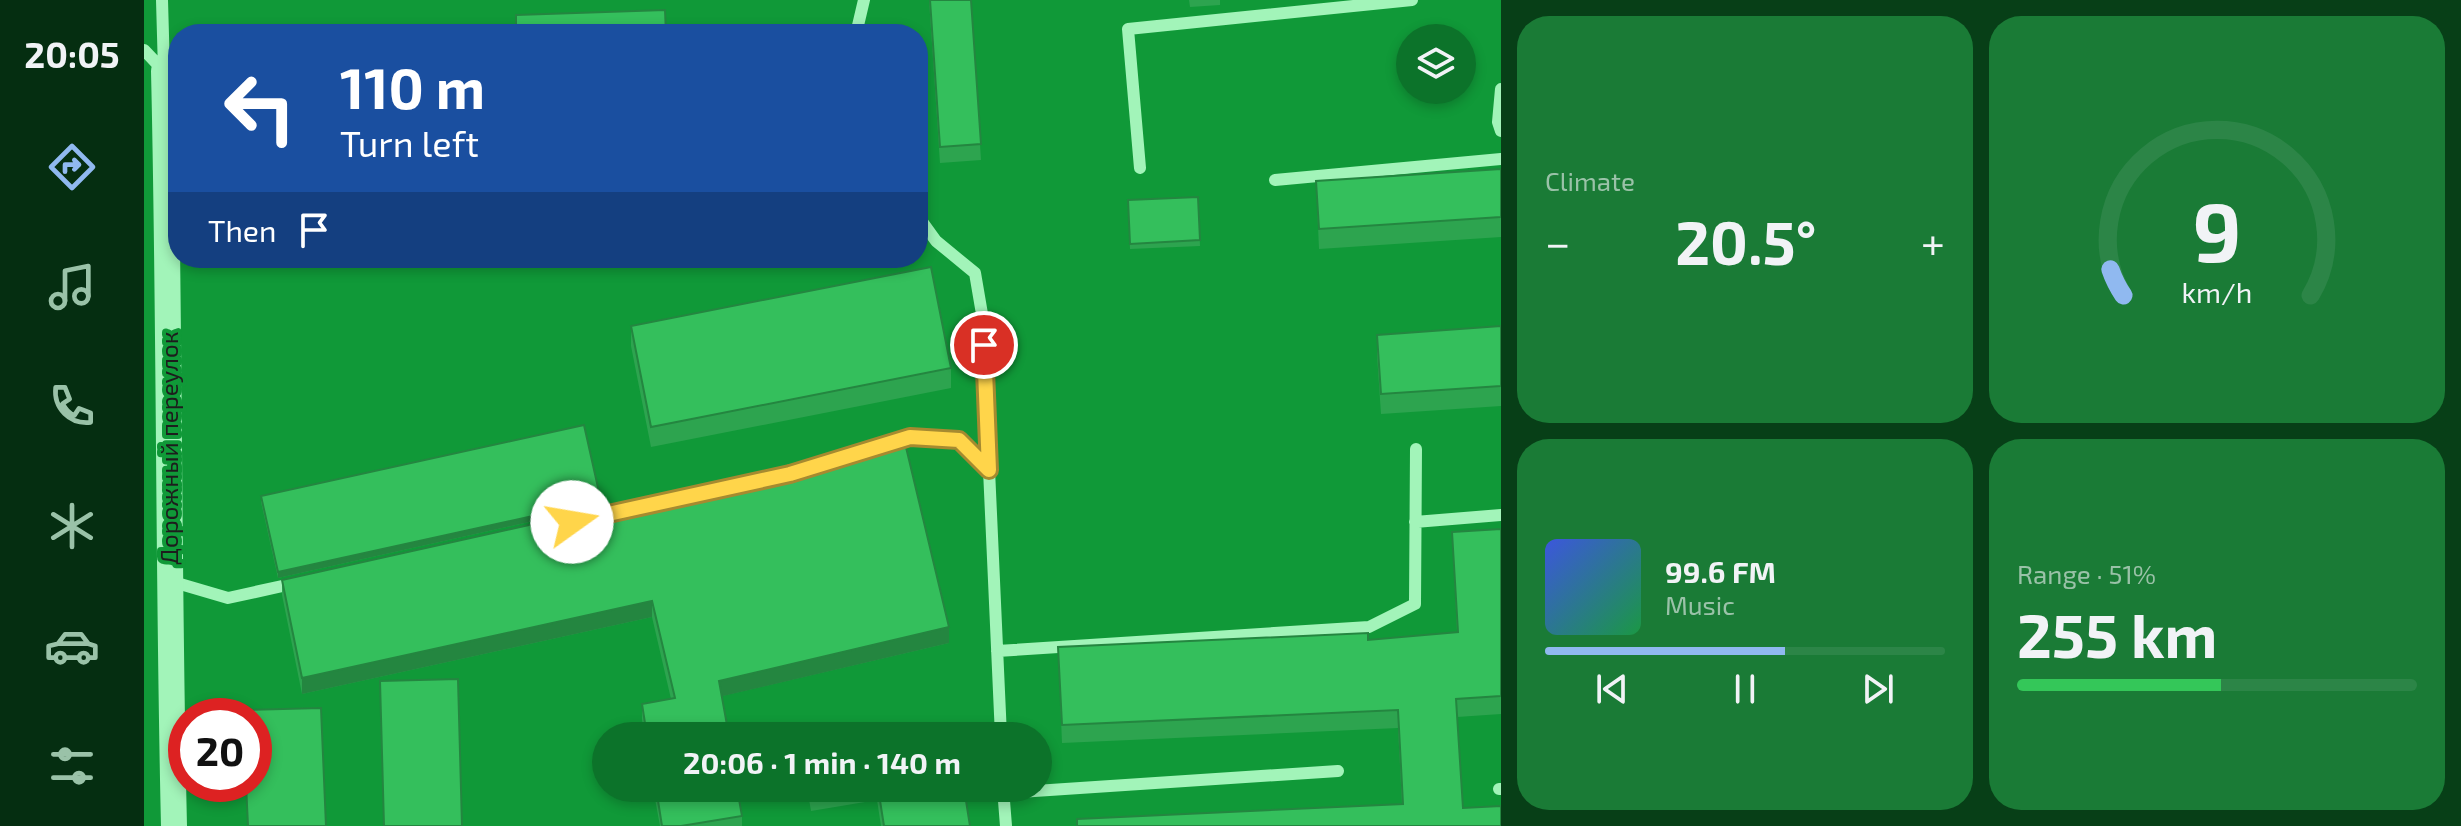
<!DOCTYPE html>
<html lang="en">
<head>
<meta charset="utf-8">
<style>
  :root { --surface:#0c732a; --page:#1a7b36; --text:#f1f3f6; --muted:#9ac2a8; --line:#2c8547; --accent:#90b9f0 }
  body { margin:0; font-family:"Exo 2",sans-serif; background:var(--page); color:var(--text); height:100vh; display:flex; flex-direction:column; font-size:30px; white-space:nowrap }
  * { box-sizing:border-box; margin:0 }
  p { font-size:26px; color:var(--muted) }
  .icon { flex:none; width:44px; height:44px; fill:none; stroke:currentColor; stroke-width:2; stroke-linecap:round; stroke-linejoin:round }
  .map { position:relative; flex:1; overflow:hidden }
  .panel { display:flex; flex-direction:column; gap:16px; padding:16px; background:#073f17; width:960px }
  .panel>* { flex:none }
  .top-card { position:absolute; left:24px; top:24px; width:760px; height:244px; border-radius:32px; box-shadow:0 4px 12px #0003; background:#1a4fa0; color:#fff; overflow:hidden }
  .controls { position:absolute; left:1252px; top:24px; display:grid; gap:16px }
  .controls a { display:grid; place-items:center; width:80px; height:80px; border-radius:50%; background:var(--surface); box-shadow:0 4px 12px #0003; font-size:40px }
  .speed { position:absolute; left:24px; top:698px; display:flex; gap:16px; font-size:40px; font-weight:700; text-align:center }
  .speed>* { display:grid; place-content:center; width:104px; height:104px; border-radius:50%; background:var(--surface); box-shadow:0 4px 12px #0003; line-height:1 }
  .speed .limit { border:12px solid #d22; background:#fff; color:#111 }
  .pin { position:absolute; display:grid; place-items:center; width:68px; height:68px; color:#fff; margin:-34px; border:4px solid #fff; border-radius:50%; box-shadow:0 2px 8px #0007 }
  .me { position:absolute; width:88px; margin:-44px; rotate:77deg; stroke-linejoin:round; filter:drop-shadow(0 0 6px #0008) }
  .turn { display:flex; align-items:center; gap:28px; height:168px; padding:0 40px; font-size:36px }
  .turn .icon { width:104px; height:104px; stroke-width:2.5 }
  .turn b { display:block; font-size:56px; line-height:68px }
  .then { display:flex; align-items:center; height:76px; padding:0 40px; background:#0003; gap:16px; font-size:30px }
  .big { font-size:60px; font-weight:700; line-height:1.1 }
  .panel .card { flex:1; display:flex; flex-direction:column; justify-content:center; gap:12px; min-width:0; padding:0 28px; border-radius:32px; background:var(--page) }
  .panel .dial { align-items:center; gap:0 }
  .dial svg { height:208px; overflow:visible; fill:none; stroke:var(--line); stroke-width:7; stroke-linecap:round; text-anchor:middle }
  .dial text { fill:var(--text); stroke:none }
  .song { display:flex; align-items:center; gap:24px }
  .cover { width:96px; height:96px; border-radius:12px; background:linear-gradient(135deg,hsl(230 70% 55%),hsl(140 70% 35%)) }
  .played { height:8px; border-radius:4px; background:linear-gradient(90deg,var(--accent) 60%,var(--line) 60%) }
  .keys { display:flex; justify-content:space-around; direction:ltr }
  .heat { display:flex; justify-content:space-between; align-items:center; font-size:44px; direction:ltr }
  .charge { height:12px; border-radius:6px; background:linear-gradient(90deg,#34c759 51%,var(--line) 0) }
  .panel .tiles { flex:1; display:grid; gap:16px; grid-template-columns:repeat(2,1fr) }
  .trip { position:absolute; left:448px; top:722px; width:460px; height:80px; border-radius:40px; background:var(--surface); box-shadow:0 4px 12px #0003; font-weight:700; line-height:80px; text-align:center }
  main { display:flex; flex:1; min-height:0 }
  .dock { display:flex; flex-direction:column; width:144px; justify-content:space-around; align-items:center; background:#052e11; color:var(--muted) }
  .dock .icon { width:56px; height:56px }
  .dock .selected { color:var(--accent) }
  .dock b { font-size:36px; color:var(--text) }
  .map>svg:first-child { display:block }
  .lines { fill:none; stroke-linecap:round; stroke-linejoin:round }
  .service { stroke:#a2f4b9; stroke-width:12 }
  .minor { stroke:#a2f4b9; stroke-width:26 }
  .wall { fill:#2da44f }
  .shaded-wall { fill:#248640 }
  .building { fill:#34bf5c; stroke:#248640; stroke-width:2 }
  .route-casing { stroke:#a68a30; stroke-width:20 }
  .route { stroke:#ffd54a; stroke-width:14 }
  .labels { text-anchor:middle; stroke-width:8; stroke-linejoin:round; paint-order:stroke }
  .street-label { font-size:24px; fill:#1d1d1d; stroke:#109938 }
</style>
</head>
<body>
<main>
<nav class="dock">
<b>20:05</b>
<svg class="icon selected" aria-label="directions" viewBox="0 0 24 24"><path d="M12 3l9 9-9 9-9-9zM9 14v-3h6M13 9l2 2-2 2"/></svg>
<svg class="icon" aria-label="music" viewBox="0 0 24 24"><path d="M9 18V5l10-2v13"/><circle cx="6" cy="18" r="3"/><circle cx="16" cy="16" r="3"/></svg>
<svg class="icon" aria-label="phone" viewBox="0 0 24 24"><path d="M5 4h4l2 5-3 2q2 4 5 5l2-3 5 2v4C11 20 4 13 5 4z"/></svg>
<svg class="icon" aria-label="climate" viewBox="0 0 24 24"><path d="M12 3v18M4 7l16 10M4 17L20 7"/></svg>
<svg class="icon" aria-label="car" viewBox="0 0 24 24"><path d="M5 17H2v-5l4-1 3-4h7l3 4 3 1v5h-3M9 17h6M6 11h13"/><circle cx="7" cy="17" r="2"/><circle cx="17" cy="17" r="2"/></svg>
<svg class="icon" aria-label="filters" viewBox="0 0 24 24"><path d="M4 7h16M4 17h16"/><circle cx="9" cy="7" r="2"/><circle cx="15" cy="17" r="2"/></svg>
</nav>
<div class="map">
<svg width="1357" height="826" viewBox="0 0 1357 826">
  <rect width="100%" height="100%" fill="#109938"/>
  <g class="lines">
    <path class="service" d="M 18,0 L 20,71
      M 712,34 L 720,0
      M 0,50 L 20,71
      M 1357,89 L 1354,122 L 1357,131
      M 996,168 L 984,29 L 1268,0
      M 1131,180 L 1357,159
      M 774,216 L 792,241 L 831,273 L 838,314 L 857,736
      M 680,463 L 766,437 L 815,440 L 845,470
      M 1271,522 L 1357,515
      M 26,581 L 84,598 L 152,583
      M 853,651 L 1225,627 L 1271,604 L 1272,449
      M 859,788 L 862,826
      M 1355,789 L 1357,789
      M 859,793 L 1194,771"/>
    <path class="minor" d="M 20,71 C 26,323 24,574 30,826"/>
  </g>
  <path class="wall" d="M 785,0 L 827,0 L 837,160 L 796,163 Z
    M 1045,0 L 1076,0 L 1076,5 L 1046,7 Z
    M 1357,169 L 1357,237 L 1175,249 L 1172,181 Z
    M 1054,197 L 1056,246 L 986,249 L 984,200 Z
    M 487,326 L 807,368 L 807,388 L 507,447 L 487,346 Z
    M 1357,326 L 1357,406 L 1237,414 L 1233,355 L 1233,335 Z
    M 117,496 L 457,506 L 134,578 L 117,502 Z
    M 462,514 L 805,643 L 578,696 L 585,736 L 500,736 L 498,719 L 498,704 L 527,699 L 508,617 L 158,694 L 138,595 L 138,580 Z
    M 1357,529 L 1357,714 L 1313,717 L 1319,808 L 1357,826 L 1258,804 L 1254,728 L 918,743 L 914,647 L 1224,640 L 1313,632 L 1308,532 Z
    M 509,788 L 593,788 L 598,816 L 598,826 L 516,826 Z
    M 663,788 L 820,788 L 826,826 L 737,826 L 733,800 L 667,811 Z"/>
  <path class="shaded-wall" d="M 457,501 L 457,506 L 134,578 L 134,572 Z
    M 508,601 L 508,617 L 158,694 L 158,678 Z
    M 805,627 L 805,643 L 575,697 L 575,681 Z"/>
  <path class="building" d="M 786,0 L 827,0 L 837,144 L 796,147 Z
    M 521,10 L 522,34 L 372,34 L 372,15 Z
    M 1357,169 L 1357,217 L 1175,229 L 1172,181 Z
    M 1054,197 L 1056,240 L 986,244 L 984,200 Z
    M 787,267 L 807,368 L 507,427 L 487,326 Z
    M 1357,326 L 1357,386 L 1237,394 L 1233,335 Z
    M 440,425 L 457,501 L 134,572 L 117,496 Z
    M 761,443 L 805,627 L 575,681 L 585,736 L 503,736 L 498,704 L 531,698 L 508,601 L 158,678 L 138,580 L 461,508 L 462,514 Z
    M 1357,529 L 1357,696 L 1312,699 L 1319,808 L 1357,806 L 1357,826 L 933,826 L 933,819 L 1259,804 L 1254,710 L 918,725 L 914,647 L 1224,633 L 1224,640 L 1314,632 L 1308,532 Z
    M 314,679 L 318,826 L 240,826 L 236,681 Z
    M 177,708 L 182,826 L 104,826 L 102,784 L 110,784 L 110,716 L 99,716 L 99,710 Z
    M 811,733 L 812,736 L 791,736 Z
    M 512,788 L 593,788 L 598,816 L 537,826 L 518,826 Z
    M 666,788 L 685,788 L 667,791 Z
    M 734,788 L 820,788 L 826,826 L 740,826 Z"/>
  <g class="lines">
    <g class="route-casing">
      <path id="route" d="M 428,522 L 646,474 L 766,437 L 815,440 L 845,470 L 840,345"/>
    </g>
    <use href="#route" class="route"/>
  </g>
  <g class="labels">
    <g class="street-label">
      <text transform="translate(26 448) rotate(-90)" y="8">Дорожный переулок</text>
    </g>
  </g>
</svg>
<div class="controls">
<a><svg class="icon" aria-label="layers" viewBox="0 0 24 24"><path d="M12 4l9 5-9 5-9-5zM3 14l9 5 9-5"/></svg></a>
</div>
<div class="speed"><div class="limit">20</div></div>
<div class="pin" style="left:840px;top:345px;background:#d93025"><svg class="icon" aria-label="arrive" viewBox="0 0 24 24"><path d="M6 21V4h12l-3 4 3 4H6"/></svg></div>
<svg class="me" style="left:428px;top:522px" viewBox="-20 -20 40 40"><circle r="19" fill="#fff"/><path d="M0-13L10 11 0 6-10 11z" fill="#ffd54a"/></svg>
<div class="trip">20:06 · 1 min · 140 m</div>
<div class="top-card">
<div class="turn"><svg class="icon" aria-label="left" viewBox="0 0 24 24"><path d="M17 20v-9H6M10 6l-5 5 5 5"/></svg><div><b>110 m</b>Turn left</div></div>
<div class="then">Then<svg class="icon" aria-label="arrive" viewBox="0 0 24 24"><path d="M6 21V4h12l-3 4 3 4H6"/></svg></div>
</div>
</div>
<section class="panel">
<div class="tiles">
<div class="card"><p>Climate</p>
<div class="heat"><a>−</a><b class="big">20.5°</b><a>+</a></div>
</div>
<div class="card dial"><svg viewBox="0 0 100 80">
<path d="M14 69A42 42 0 1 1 86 69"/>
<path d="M14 69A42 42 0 0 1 9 59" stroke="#90b9f0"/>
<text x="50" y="56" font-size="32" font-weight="700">9</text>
<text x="50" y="72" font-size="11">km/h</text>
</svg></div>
<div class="card">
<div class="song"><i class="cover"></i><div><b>99.6 FM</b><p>Music</p></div></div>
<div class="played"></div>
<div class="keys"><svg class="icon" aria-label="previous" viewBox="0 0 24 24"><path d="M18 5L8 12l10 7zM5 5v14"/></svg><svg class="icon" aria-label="pause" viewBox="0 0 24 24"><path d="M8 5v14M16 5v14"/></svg><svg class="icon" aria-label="next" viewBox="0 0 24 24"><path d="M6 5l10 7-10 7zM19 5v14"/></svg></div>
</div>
<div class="card"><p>Range · 51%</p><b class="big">255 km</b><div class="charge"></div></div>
</div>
</section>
</main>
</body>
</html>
